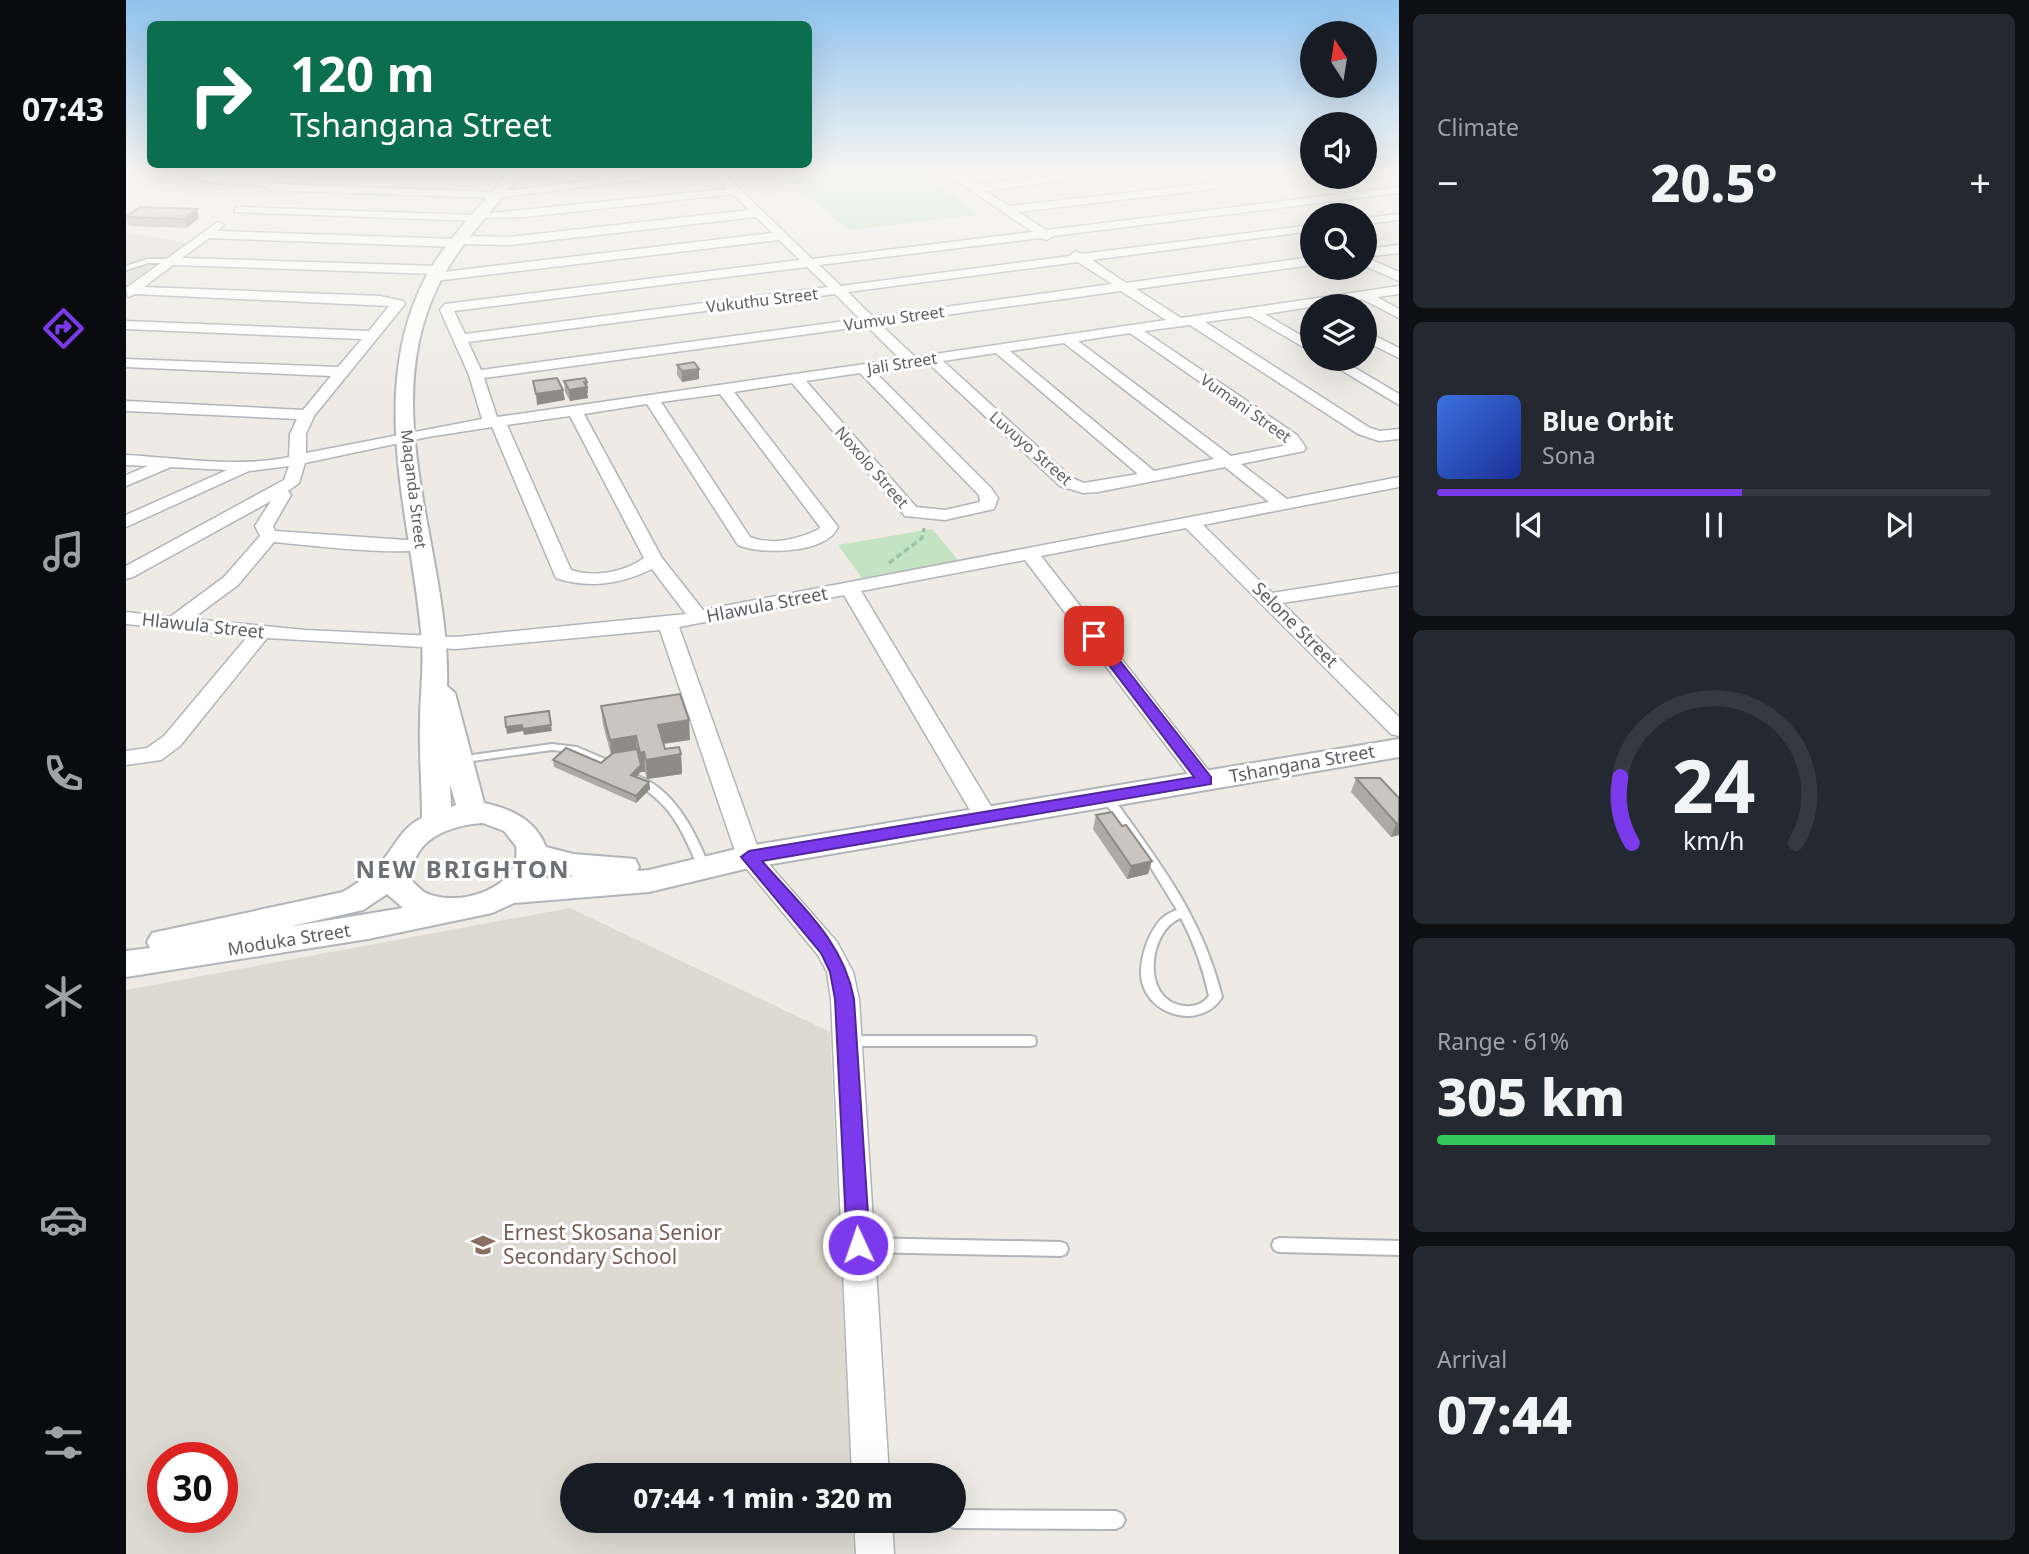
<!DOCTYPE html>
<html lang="en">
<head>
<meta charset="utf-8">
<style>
  :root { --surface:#171b24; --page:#242831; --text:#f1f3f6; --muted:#9ea1a6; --line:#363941; --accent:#7c3aed }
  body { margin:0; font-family:"Noto Sans",sans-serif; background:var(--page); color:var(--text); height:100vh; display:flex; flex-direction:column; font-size:26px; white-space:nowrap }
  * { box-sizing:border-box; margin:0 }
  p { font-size:23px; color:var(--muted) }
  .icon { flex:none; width:38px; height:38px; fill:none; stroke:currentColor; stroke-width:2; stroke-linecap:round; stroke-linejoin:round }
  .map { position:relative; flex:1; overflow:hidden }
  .side { display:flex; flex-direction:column; gap:14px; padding:14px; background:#0d0f14; width:630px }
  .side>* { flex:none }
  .hud { position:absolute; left:21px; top:21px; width:665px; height:147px; border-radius:10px; box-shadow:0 7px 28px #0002; background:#0b6e4f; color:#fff; overflow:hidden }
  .needle { width:46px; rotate:348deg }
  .buttons { position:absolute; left:1174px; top:21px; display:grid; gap:14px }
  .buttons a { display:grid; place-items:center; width:77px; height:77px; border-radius:50%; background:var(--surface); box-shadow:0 7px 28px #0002; font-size:35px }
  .speed { position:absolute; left:21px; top:1442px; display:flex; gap:14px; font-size:35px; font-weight:700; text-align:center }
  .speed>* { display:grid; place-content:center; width:91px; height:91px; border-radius:50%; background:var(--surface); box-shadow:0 7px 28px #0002; line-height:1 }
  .speed .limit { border:10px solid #d22; background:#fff; color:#111 }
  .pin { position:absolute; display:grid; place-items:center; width:60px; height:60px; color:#fff; margin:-30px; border-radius:14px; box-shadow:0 4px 10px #0006 }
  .me { position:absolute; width:77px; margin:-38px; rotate:357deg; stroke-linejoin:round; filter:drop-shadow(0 0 5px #0008) }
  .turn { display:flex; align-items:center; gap:24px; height:147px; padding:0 28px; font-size:32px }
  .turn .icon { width:91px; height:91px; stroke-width:2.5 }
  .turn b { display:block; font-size:49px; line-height:60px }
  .big { font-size:52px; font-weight:800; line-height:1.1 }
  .side .tile { flex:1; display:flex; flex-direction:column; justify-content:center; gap:10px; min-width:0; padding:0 24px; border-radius:10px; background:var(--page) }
  .side .dial { align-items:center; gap:0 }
  .dial svg { height:182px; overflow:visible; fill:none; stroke:var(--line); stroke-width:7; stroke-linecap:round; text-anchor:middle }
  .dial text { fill:var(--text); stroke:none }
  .song { display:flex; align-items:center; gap:21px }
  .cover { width:84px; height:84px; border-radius:10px; background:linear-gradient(135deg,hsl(220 70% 55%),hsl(230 70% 35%)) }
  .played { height:7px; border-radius:4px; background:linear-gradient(90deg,var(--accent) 55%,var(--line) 55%) }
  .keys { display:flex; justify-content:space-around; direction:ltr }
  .heat { display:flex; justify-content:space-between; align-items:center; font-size:38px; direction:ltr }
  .charge { height:10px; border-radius:5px; background:linear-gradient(90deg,#34c759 61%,var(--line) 0) }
  .trip { position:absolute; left:434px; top:1463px; width:406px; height:70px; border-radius:35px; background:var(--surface); box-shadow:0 7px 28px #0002; font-weight:800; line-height:70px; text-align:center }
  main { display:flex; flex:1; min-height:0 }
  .tabs { display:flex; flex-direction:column; width:126px; justify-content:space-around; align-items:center; background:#090b0e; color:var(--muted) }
  .tabs .icon { width:49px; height:49px }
  .tabs .active { color:var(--accent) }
  .tabs b { font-size:32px; color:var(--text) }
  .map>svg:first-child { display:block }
  .education { fill:#dddad2; fill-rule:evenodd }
  .green { fill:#c3e3c2 }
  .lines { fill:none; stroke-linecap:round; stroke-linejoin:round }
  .service-casing { stroke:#b1b4b8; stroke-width:4 }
  .minor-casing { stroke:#b1b4b8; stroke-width:3 }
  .tertiary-casing { stroke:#b1b4b8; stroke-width:4 }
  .path { stroke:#9cc4a7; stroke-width:3.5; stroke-dasharray:6 3.5; stroke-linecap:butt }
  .service { fill:#fff; fill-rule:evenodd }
  .minor { fill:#fff; fill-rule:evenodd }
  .tertiary { fill:#fff; fill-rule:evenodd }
  .wall { fill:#adaaa5 }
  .shaded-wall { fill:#8d8b86 }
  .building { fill:#c9c6c0; stroke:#8d8b86; stroke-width:2 }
  .route { fill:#7c3aed; stroke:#51269a; stroke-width:2 }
  .labels { text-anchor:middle; stroke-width:6; stroke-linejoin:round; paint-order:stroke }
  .far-street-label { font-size:16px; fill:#5c5f63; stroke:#fff }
  .street-label { font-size:18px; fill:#5c5f63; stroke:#fff }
  .near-education-label { font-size:21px; fill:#785e54; stroke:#fff; text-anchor:start }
  .district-label { font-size:24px; font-weight:bold; letter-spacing:2px; fill:#6d7175; stroke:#fff }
</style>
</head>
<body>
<main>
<nav class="tabs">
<b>07:43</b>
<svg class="icon active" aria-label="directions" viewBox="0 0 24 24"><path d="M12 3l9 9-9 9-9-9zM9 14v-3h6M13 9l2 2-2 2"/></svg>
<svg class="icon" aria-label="music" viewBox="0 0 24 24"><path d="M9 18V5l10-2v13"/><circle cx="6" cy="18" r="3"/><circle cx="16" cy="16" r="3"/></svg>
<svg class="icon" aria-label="phone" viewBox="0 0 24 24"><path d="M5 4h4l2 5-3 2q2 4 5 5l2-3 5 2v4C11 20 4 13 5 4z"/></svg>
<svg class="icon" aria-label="climate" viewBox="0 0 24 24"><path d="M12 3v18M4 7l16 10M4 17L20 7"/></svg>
<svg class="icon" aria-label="car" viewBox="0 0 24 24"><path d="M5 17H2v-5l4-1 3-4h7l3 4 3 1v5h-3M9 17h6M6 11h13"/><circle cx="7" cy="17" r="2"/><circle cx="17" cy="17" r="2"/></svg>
<svg class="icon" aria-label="filters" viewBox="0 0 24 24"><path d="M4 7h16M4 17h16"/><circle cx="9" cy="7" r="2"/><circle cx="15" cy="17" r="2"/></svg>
</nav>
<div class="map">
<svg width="1273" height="1554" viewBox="0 0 1273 1554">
  <rect width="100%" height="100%" fill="#edebe4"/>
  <path class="education" d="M 1071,172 L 1186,172 L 1186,177 L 1239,177 L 1239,172 L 1273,172 L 1273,176 L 1114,194 Z
    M 0,232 L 67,244 L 0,295 Z
    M 444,908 L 704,1032 L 725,1475 L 446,1475 L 446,1521 L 727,1521 L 728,1554 L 0,1554 L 0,990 ZM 37,1458 L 96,1458 L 96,1517 L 37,1517 Z"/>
  <path class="green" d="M 722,172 L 792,172 L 853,215 L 722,230 L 662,179 Z
    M 806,529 L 833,561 L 736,578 L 712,545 Z"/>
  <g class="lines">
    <g class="service-casing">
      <path id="service" d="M 22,259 L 45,259 L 48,261 L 45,263 L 22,263 L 0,270 L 0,266 Z
        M 426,744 L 451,747 L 486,762 L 487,764 L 482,767 L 445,752 L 426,750 L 332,763 L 327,760 L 332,757 Z
        M 512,776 C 547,789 567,828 581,861 L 579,864 L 571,864 C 561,843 553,822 537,805 C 528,795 516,788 507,779 Z
        M 981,794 L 985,795 C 1033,862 1076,916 1096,997 C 1077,1029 1025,1018 1016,982 C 1013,968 1017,953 1022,940 C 1030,924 1034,916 1051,910 L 1027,871 L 976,798 ZM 1055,918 C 1068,943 1077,968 1083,996 C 1077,1004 1069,1007 1059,1006 C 1014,1002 1022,930 1055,918 Z
        M 724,1036 L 904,1036 L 909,1037 L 910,1041 L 909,1045 L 904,1046 L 724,1046 L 719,1045 L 718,1041 L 719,1037 Z
        M 735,1238 L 935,1242 L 940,1244 L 942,1249 L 940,1254 L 935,1256 L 735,1252 L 730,1250 L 728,1245 L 730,1240 Z
        M 1153,1238 L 1273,1241 L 1273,1255 L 1153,1252 L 1148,1250 L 1146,1245 L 1148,1240 Z
        M 828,1510 L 990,1511 L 996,1514 L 999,1520 L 996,1526 L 990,1529 L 828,1528 L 822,1525 L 820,1521 L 828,1521 Z"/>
    </g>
    <g class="minor-casing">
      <path id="minor" d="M 0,172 L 15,172 L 0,178 Z
        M 56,172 L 147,180 L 152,184 L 369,192 L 535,172 L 574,172 L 370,198 L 142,190 L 138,186 L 85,183 Z
        M 354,172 L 394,172 L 394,173 L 389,176 Z
        M 585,172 L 596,172 L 686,259 L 907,232 L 818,172 L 831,172 L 851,185 L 960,172 L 995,172 L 859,191 L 883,206 L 1087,183 L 1092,186 L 1087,189 L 892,212 L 920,230 L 1273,187 L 1273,193 L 927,236 L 921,240 L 915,238 L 693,265 L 715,286 L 944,256 L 949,251 L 956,254 L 1186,225 L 1186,231 L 966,260 L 1000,283 L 1186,257 L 1186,265 L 1010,289 L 1055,318 L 1273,286 L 1273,294 L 1251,297 L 1273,309 L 1273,318 L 1236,299 L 1139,314 L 1186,342 L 1186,352 L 1124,316 L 1079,322 L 1244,428 L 1254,431 L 1273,429 L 1273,439 L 1253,441 L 1232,434 L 1064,325 L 1018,331 L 1171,435 L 1180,448 L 1178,451 L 1115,464 L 1161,499 L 1273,477 L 1273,487 L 1077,525 L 1146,593 L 1273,573 L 1273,585 L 1156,603 L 1273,717 L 1273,736 L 1265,734 L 1060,528 L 915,556 L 1087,776 L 1090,781 L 1087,786 L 1071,786 L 899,560 L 735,591 L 872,818 L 868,824 L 852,824 L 718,595 L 553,627 L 634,854 L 711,942 L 727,972 L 733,999 L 763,1475 L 726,1475 L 705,999 L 701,972 L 692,955 L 611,857 L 534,630 L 330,649 L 141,638 L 54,746 L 35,760 L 0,765 L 0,751 L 21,748 L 38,736 L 122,636 L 0,624 L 0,612 L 44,617 L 98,577 L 134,536 L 129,526 L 145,501 L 7,577 L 0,579 L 0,566 L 158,480 L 163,466 L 123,471 L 0,527 L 0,515 L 101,470 L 45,467 L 0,486 L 0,475 L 22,466 L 0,465 L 0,455 C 53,458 111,468 163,457 L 164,434 L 171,419 L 0,411 L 0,401 L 177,410 L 205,376 L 0,367 L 0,359 L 212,367 L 236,339 L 0,329 L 0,321 L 243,331 L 263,306 L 9,294 L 2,297 L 0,288 L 92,222 L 98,225 L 91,231 L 328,239 L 333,236 L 383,237 L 623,210 L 607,194 L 399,217 L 355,218 L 350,221 L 109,212 L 109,208 L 113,207 L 348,215 L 601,189 ZM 630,217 L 647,233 L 317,272 L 316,267 L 312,266 L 56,258 L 83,238 L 330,247 L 336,244 L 383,245 ZM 653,240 L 674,260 L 319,304 L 314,310 L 343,375 L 356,419 L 180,453 L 180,434 L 188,416 L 279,304 L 277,301 L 254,296 L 18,287 L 47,265 L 308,274 L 303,277 L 309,281 ZM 952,262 L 986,284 L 747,317 L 722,292 ZM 681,267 L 702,287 L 339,334 L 328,311 ZM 995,291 L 1040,320 L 789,357 L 754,324 ZM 709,294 L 734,319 L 355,370 L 342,342 ZM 741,326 L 774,359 L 371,417 L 358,378 ZM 1004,333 L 1159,441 L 1162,445 L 1105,456 L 952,341 ZM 938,343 L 1088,459 L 1028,471 L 884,351 ZM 870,353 L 1012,474 L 958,483 L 946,478 L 817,361 ZM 802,363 L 934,486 L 957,493 L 972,492 L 1099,467 L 1143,502 L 577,610 L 536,558 L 458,414 L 521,404 L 612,545 C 635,555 701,554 712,527 L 608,392 L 666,383 L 779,516 L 819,520 L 868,509 L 872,498 L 865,488 L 748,371 ZM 734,373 L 853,495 L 854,502 L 819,510 L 790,507 L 680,381 ZM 594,394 L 694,527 L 693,529 C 673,539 646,546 624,537 L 535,402 ZM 444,416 L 518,558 C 499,572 468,578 445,570 L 381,425 ZM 366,427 L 430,578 C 462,589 496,584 526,569 L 560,614 L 330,637 L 179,630 L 66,619 L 112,585 L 148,542 C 171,544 293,559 304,546 L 295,541 L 149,531 L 147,526 L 165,495 L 162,491 L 173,483 L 179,463 L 302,437 Z
        M 1273,214 L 1273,220 L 1239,224 L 1239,218 Z
        M 1273,245 L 1273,253 L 1239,257 L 1239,249 Z
        M 1239,257 L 1273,272 L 1273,281 L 1239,266 Z
        M 1239,331 L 1273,348 L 1273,358 L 1239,341 Z
        M 1197,359 L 1214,359 L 1273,394 L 1273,405 Z
        M 728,1521 L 766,1521 L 768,1554 L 730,1554 Z"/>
    </g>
    <g class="tertiary-casing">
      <path id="tertiary" d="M 383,172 L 396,172 C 367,211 332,244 311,288 C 250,415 325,555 321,686 L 329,693 L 358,803 C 385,809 409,819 420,847 L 447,854 L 509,859 L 513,867 L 511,871 L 523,870 L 623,846 L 1273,739 L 1273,757 L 623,868 L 523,892 L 388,903 L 366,913 L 242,939 L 0,977 L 0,951 L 24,948 L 21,942 L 26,933 L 217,892 C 232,883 244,874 256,861 C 270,845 276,827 296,818 C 296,786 293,754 294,722 C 294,695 298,669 296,642 C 287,526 243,404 293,291 C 313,246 352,210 383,172 ZM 324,784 L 330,805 L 325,807 ZM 357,823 L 378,831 L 390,846 C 397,889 330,909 298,892 C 294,889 289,884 286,881 C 283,840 323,825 357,823 ZM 418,867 L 447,876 L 449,876 L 412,879 ZM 261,894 L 277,908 L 162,927 L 237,910 Z"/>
    </g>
    <path class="path" d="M 763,563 L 796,538 L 798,528"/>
    <use href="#service" class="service"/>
    <use href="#minor" class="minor"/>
    <use href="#tertiary" class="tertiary"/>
  </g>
  <path class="wall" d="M 0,217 L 73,218 L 60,228 L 3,226 Z
    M 551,365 L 573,379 L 556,382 L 551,375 Z
    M 438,381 L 462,393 L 461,393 L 462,398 L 444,401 L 439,392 Z
    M 475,706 L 564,740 L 538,744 L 539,749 L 555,754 L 556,774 L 521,779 L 519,772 L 515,772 L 510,777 L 523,782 L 524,789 L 510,803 L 428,767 L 427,760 L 475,763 L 485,755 L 477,725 Z
    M 1230,778 L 1273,798 L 1273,835 L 1265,837 L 1225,792 Z
    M 970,815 L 1022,874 L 1001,879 L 967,829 Z"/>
  <path class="shaded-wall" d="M 71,209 L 73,218 L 60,228 L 58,219 Z
    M 573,369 L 573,379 L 556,382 L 556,371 Z
    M 458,382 L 461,382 L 462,393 L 461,393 L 462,398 L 444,401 L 443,390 Z
    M 437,390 L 439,400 L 411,405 L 410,394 Z
    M 563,720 L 564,740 L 533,744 L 532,725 Z
    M 396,725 L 425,725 L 426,731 L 398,735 L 397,731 L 381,734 L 380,727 Z
    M 510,736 L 511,756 L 486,760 L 484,740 Z
    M 518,752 L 519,772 L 515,772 L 514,753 Z
    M 555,754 L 556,774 L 521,779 L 520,760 Z
    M 515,765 L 515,771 L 506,782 L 505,775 Z
    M 523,782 L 524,789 L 510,803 L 510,796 Z
    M 1270,823 L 1273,823 L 1273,835 L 1265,837 Z
    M 1026,861 L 1022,874 L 1001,879 L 1005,866 Z"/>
  <path class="building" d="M 14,207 L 71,209 L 58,219 L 0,217 Z
    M 568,362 L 573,369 L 556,371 L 551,365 Z
    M 431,378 L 437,390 L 410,394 L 407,381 Z
    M 459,378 L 461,382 L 458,382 L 461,387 L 443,390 L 438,381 Z
    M 554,694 L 563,720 L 532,725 L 539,749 L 553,747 L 555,754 L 520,760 L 518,752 L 514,753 L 510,736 L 484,740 L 475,706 Z
    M 423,711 L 425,725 L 397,729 L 396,725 L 380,727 L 379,717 Z
    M 440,748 L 475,763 L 487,753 L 511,749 L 515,765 L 505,775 L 523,782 L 510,796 L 427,760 Z
    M 1230,778 L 1254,778 L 1273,798 L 1273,823 L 1270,823 Z
    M 986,812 L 996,826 L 1000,825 L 1026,861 L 1005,866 L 970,815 Z"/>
  <linearGradient id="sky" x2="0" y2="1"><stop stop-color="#8fc2ee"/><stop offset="0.44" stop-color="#f7f6f3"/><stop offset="1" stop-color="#f7f6f3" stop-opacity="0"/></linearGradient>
  <rect width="1273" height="390" fill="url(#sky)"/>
  <path class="route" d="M 968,632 L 973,634 L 1085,777 L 1085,784 L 636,861 C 674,905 717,940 728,999 L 744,1245 L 740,1252 L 732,1255 L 724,1252 L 721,1245 L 709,999 L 704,972 L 695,953 L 615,857 L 623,851 L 1068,777 L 961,636 Z"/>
  <defs>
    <g id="school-bare" transform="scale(1.89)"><path d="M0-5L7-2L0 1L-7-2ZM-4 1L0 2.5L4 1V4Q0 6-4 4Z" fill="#8d6e63" stroke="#fff" stroke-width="2.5" paint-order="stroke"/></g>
  </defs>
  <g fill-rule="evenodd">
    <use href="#school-bare" x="357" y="1245"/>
  </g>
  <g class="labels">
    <g class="far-street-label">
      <text transform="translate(636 300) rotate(-7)" y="6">Vukuthu Street</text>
      <text transform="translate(768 318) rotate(-8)" y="6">Vumvu Street</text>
      <text transform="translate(776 363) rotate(-9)" y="6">Jali Street</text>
      <text transform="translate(1120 408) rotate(35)" y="6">Vumani Street</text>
      <text transform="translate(905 448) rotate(41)" y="6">Luvuyo Street</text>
      <text transform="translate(746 467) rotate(49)" y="6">Noxolo Street</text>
      <text transform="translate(288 489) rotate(83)" y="6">Maqanda Street</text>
    </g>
    <g class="street-label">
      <text transform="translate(641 605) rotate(-11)" y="6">Hlawula Street</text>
      <text transform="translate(1169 625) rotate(45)" y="6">Selone Street</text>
      <text transform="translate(77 626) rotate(6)" y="6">Hlawula Street</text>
      <text transform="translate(1176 764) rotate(-10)" y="6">Tshangana Street</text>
      <text transform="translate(163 940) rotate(-9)" y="6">Moduka Street</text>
    </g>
    <g class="near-education-label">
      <text x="377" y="1240">Ernest Skosana Senior<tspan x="377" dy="24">Secondary School</tspan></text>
    </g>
    <g class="district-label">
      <text x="337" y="878">NEW BRIGHTON</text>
    </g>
  </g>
</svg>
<div class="buttons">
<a><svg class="needle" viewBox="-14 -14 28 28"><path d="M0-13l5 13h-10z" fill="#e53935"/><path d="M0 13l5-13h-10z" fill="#9ea1a6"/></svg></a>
<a><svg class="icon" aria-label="sound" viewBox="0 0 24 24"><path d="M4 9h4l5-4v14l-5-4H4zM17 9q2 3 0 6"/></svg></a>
<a><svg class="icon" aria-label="search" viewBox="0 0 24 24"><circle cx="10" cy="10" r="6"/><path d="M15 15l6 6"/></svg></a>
<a><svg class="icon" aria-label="layers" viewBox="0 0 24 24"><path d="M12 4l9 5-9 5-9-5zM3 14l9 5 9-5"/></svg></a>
</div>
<div class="speed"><div class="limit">30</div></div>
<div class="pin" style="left:968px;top:636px;background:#d93025"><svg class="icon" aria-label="arrive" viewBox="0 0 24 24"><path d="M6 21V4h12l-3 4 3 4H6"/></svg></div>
<svg class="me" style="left:732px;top:1245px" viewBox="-20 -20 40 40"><circle r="17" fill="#7c3aed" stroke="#fff" stroke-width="3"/><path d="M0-11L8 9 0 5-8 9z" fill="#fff"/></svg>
<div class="trip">07:44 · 1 min · 320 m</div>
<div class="hud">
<div class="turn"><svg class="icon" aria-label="right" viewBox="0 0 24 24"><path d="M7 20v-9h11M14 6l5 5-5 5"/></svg><div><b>120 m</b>Tshangana Street</div></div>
</div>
</div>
<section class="side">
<div class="tile"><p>Climate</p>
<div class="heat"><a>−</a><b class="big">20.5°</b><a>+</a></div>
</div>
<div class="tile">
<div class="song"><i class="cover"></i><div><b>Blue Orbit</b><p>Sona</p></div></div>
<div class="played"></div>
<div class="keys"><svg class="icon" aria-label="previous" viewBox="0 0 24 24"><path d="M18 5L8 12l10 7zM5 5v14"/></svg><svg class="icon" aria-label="pause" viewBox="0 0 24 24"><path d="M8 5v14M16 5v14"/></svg><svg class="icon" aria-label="next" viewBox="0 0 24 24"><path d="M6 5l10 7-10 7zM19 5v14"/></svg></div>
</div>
<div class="tile dial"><svg viewBox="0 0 100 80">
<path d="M14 69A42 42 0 1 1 86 69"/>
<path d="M14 69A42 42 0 0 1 9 40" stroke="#7c3aed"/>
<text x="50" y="56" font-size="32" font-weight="700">24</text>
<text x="50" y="72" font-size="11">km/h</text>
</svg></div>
<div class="tile"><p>Range · 61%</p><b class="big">305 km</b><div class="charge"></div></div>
<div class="tile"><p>Arrival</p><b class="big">07:44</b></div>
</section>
</main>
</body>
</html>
